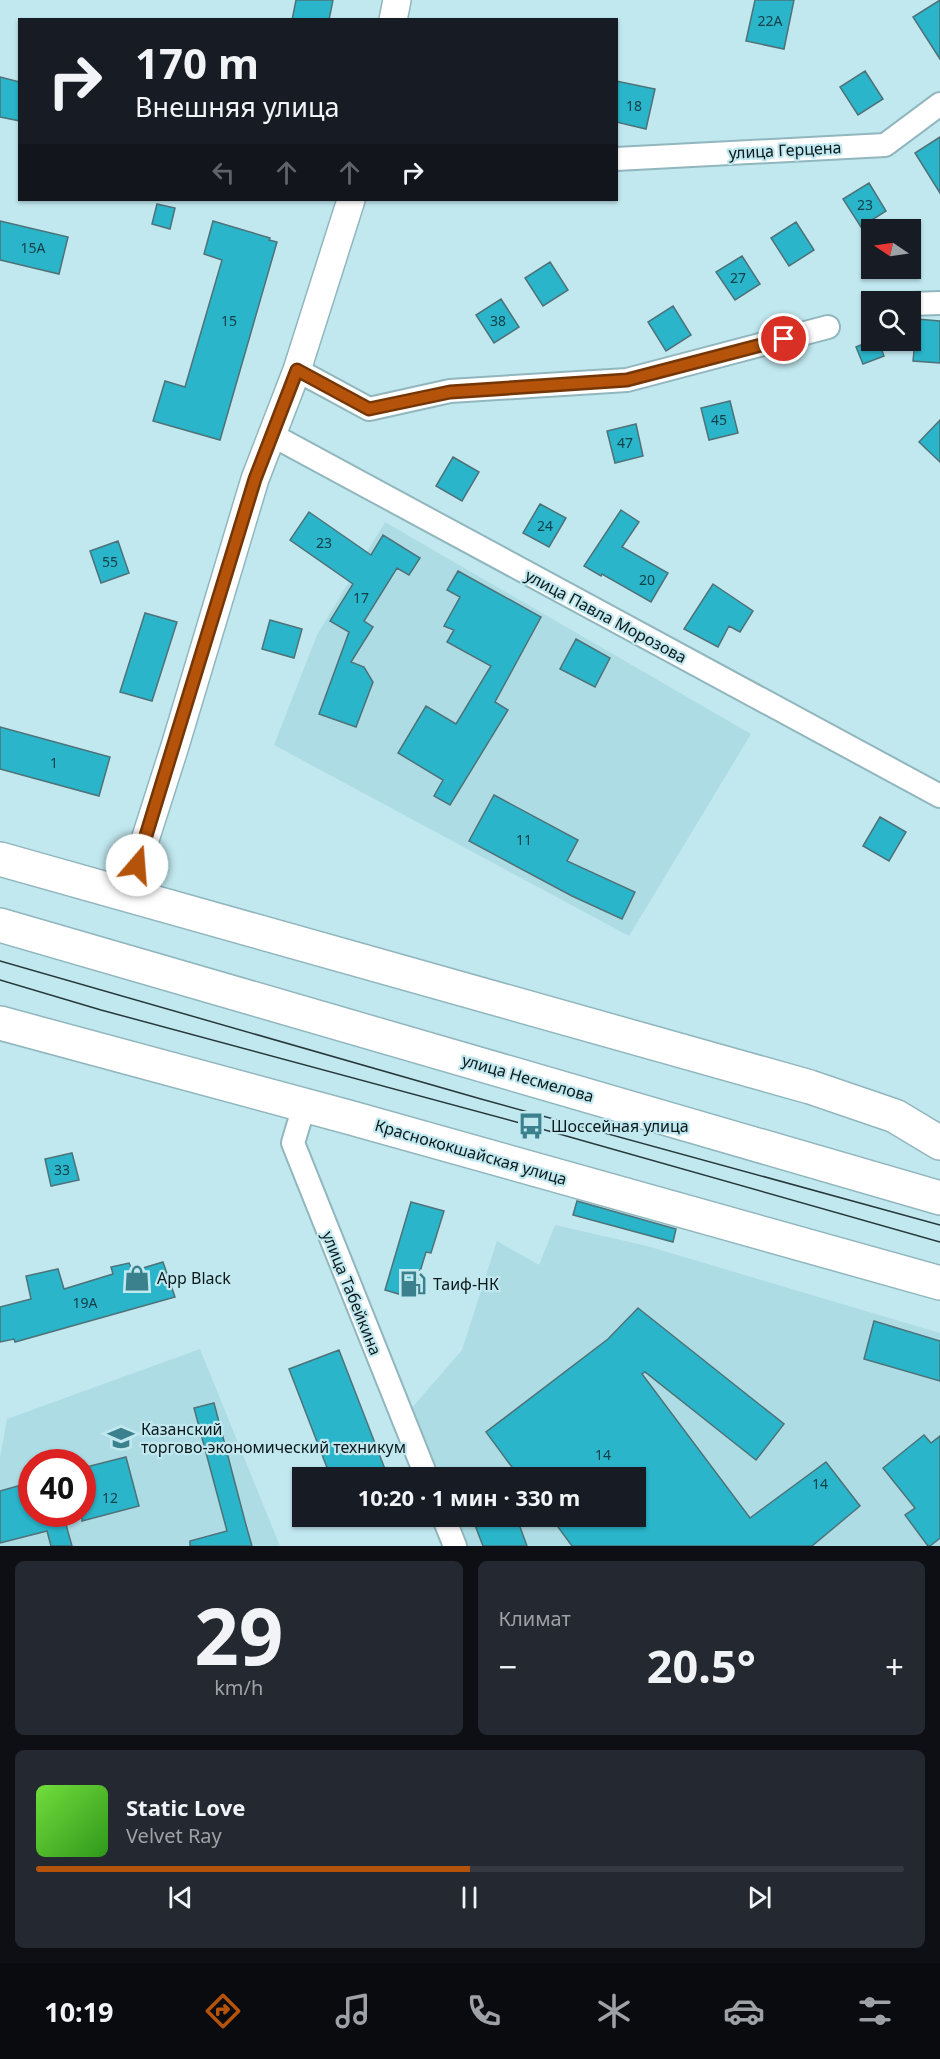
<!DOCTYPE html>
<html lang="ru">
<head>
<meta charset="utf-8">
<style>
  :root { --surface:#171b24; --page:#242831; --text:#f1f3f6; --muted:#9ea1a6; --line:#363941; --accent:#b45309 }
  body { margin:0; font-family:"Noto Sans",sans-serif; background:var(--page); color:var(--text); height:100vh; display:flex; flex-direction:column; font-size:22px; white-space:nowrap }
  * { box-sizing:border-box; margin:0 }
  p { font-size:20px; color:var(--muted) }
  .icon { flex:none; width:33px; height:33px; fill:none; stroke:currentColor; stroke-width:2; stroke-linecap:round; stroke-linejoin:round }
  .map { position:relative; height:1546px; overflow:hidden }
  .drawer { display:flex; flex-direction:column; gap:15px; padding:15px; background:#0d0f14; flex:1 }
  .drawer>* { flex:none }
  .banner { position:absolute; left:18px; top:18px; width:600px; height:183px; border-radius:0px; box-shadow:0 2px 4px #0004; background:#171b24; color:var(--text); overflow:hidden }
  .needle { width:39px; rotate:283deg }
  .tools { position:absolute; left:861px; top:219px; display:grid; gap:12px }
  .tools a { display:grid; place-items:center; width:60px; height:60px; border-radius:0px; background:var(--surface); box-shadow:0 2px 4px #0004; font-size:30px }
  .speed { position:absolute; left:18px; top:1449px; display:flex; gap:12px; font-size:30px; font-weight:700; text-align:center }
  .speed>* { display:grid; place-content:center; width:78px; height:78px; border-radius:50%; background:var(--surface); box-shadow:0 2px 4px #0004; line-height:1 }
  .speed .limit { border:9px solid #d22; background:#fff; color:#111 }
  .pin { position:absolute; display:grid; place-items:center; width:51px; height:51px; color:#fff; margin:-26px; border:3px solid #fff; border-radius:50%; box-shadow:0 2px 6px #0007 }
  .me { position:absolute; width:66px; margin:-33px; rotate:18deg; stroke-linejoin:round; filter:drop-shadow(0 0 4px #0008) }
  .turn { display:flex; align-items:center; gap:21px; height:126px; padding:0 18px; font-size:27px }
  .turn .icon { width:78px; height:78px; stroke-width:2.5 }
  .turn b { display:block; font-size:42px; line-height:51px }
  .lanes { display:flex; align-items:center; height:57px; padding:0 18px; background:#0003; justify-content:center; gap:30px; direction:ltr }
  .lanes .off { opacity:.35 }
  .big { font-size:45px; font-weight:700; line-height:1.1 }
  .drawer .tile { flex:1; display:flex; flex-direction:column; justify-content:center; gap:9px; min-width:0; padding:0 21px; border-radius:9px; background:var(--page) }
  .drawer .dial { align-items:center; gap:0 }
  .dial b { font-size:78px; line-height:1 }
  .song { display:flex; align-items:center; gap:18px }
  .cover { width:72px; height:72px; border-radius:9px; background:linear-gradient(135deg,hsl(100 70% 55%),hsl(110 70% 35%)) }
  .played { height:6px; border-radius:3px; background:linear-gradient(90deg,var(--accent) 50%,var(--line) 50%) }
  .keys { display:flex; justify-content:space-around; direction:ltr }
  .heat { display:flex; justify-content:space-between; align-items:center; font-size:33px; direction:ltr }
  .drawer .tiles { flex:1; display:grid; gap:15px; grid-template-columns:1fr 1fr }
  .tile:last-child { grid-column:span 2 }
  .trip { position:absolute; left:292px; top:1467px; width:354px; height:60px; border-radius:0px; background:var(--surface); box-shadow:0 2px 4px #0004; font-weight:700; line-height:60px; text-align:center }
  .menu { display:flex; height:96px; justify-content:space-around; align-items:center; background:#090b0e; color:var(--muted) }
  .menu .icon { width:42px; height:42px }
  .menu .selected { color:var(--accent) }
  .menu b { font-size:27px; color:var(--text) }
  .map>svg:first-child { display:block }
  .built { fill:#addce5; fill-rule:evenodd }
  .building { fill:#2ab5ca; stroke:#4e7278; stroke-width:1.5 }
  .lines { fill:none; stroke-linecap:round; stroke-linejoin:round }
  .minor-casing { stroke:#91b6bd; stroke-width:26 }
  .tertiary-casing { stroke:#91b6bd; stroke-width:30 }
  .primary-casing { stroke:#91b6bd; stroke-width:36 }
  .minor { stroke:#fff; stroke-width:22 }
  .tertiary { stroke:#fff; stroke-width:27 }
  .primary { stroke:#fff; stroke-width:33 }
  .tram { stroke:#26383b; stroke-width:1.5 }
  .route-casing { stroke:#753606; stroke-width:15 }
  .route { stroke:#b45309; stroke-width:10 }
  .labels { text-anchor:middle; stroke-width:4.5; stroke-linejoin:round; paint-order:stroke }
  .number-label { font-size:14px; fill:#134048 }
  .street-label { font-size:16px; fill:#0b191c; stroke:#c1e8ef }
  .poi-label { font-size:16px; fill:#0b191c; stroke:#c1e8ef; text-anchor:start }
</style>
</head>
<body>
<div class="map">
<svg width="940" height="1546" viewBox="0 0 940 1546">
  <rect width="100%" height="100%" fill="#c1e8ef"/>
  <path class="built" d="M 385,522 L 751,734 L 629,936 L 274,745 L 317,635 Z
    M 555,1225 L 647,1246 L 940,1333 L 940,1546 L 467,1546 L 454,1517 L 636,1516 L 636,1478 L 438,1477 L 410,1410 L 462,1350 L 497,1241 L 539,1265 Z
    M 200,1349 L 280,1546 L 0,1546 L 0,1458 L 7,1419 ZM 32,1462 L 82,1462 L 82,1514 L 32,1514 Z"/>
  <path class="building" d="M 296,0 L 333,0 L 329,20 L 292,20 Z
    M 755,0 L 794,0 L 784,49 L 746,41 Z
    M 940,0 L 940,59 L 913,17 Z
    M 865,71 L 883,99 L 858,115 L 840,87 Z
    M 0,77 L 20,82 L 20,121 L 0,117 Z
    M 616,81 L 655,89 L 646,129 L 616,122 Z
    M 940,137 L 940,193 L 915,153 Z
    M 869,183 L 886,211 L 861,227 L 843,199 Z
    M 157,204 L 175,208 L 170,229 L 152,224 Z
    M 0,221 L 68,237 L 59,274 L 0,260 Z
    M 213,221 L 270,238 L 269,240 L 277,242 L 220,440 L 153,421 L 165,381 L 185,387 L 222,260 L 204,254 Z
    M 796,222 L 814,250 L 789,266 L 771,238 Z
    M 742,256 L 760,284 L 735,300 L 716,272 Z
    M 550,262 L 568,290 L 543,306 L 525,278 Z
    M 501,299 L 519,327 L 494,343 L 476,315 Z
    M 673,306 L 691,335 L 666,351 L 648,322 Z
    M 917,319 L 940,321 L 940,363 L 913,361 Z
    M 873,340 L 878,340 L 884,356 L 863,364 L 856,347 Z
    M 730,401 L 738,433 L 709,440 L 701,408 Z
    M 940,420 L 940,462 L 919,442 Z
    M 636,424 L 643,456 L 615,463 L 607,431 Z
    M 453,457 L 479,472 L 462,501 L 436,486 Z
    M 540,504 L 566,518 L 549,547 L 523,533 Z
    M 621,510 L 639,522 L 622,547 L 668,573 L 651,602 L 602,574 L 601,576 L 584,566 Z
    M 309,512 L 371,555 L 383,535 L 420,558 L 409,575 L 397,568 L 364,621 L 373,627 L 351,662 L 364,667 L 373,682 L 356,727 L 319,714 L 349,632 L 330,621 L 353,584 L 290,540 Z
    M 118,541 L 129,573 L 101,583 L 90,551 Z
    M 458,571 L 541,617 L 495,702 L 508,710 L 450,805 L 434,796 L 443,780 L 398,753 L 426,706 L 456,724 L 491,666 L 447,642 L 454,630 L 444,626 L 460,597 L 447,590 Z
    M 713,584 L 753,611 L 740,632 L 729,626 L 718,647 L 684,629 Z
    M 145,613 L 177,622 L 152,701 L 120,692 Z
    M 270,620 L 302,629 L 294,658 L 262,649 Z
    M 576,639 L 610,658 L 595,687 L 560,669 Z
    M 0,727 L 110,757 L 99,796 L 0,769 Z
    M 494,795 L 578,840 L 567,861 L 635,892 L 622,919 L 572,896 L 469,841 Z
    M 880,817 L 906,832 L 889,861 L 863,846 Z
    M 72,1153 L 79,1180 L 51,1186 L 45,1159 Z
    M 577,1201 L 676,1229 L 673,1242 L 573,1215 Z
    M 411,1202 L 444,1211 L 431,1253 L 426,1252 L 412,1298 L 385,1290 Z
    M 163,1262 L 175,1297 L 15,1342 L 14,1339 L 0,1342 L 0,1307 L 31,1299 L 26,1276 L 58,1269 L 64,1289 L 113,1274 L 111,1267 L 129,1263 L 133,1271 Z
    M 638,1308 L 784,1424 L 756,1460 L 645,1372 L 642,1374 L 750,1518 L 826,1462 L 860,1506 L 812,1546 L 572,1546 L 550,1516 L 636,1516 L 636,1478 L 520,1478 L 486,1432 L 608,1339 Z
    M 874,1321 L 940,1341 L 940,1381 L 864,1359 Z
    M 339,1350 L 385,1469 L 363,1478 L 331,1478 L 289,1369 Z
    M 214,1403 L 246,1525 L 252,1546 L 190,1546 L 190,1541 L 227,1531 L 194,1408 Z
    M 924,1435 L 931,1443 L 940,1436 L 940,1538 L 930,1546 L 928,1546 L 905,1515 L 915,1508 L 883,1468 Z
    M 126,1457 L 139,1506 L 82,1521 L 82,1468 Z
    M 32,1482 L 32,1514 L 63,1514 L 72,1546 L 51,1546 L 47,1531 L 0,1543 L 0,1491 Z
    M 482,1516 L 516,1516 L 527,1546 L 483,1546 L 473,1520 Z"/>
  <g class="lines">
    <g class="minor-casing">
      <path id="minor" d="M 616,159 L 885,145 L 940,104
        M 910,304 L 940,303
        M 297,370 L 369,409 L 450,391 L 627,380 L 828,327
        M 272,435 L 940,796
        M 304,1106 L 293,1143 L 427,1478
        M 443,1516 L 455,1546"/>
    </g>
    <g class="tertiary-casing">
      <path id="tertiary" d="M 393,20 L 397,0
        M 125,894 L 137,865 L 175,746 L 255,479 L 297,370 L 351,200"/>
    </g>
    <g class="primary-casing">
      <path id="primary" d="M 0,859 L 810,1087 L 895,1116 L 940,1143
        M 0,925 L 940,1198
        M 0,1023 L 348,1117 L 940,1283"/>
    </g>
    <use href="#minor" class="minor"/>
    <use href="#tertiary" class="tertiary"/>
    <use href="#primary" class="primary"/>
    <path class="tram" d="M 0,961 L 481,1099 L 940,1225
      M 0,980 L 101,1010 L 531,1126 L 940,1242"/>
  </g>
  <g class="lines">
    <g class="route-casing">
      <path id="route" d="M 137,865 L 255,479 L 297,370 L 369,409 L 450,392 L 627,380 L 784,339"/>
    </g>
    <use href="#route" class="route"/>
  </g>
  <defs>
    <g id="bus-bare" transform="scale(2.07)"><path d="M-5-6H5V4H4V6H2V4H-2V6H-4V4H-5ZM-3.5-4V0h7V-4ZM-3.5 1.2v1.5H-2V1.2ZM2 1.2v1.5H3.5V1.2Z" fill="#3b818d" stroke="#c1e8ef" stroke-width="2.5" paint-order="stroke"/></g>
    <g id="shop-bare" transform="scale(2.07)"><path d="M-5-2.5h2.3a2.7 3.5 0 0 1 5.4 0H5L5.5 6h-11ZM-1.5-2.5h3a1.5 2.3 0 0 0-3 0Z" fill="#3b818d" stroke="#c1e8ef" stroke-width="2.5" paint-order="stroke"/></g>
    <g id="fuel-bare" transform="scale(2.07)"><path d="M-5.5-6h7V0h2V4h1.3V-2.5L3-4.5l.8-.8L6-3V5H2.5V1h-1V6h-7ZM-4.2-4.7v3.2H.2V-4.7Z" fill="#3b818d" stroke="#c1e8ef" stroke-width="2.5" paint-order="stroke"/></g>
    <g id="university-bare" transform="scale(2.07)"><path d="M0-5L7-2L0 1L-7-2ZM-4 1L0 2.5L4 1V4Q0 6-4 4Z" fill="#3b818d" stroke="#c1e8ef" stroke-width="2.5" paint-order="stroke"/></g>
  </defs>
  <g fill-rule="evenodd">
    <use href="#bus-bare" x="531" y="1126"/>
    <use href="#shop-bare" x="137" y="1278"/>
    <use href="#fuel-bare" x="413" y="1284"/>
    <use href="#university-bare" x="121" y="1438"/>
  </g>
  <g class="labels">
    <g class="number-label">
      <text x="770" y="26">22А</text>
      <text x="634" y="111">18</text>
      <text x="865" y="210">23</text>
      <text x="33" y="253">15А</text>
      <text x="738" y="283">27</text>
      <text x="229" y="326">15</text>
      <text x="498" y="326">38</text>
      <text x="719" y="425">45</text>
      <text x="625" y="448">47</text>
      <text x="545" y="531">24</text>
      <text x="324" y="548">23</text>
      <text x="110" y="567">55</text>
      <text x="647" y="585">20</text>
      <text x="361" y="603">17</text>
      <text x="54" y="768">1</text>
      <text x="524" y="845">11</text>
      <text x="62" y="1175">33</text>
      <text x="85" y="1308">19А</text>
      <text x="603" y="1460">14</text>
      <text x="820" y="1489">14</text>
      <text x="110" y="1503">12</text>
    </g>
    <g class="street-label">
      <text transform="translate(785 150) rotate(-3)" y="6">улица Герцена</text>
      <text transform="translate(606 616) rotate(28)" y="6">улица Павла Морозова</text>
      <text transform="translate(528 1078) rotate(16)" y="6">улица Несмелова</text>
      <text transform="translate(471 1152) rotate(16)" y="6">Краснококшайская улица</text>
      <text transform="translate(352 1293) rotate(68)" y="6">улица Табейкина</text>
    </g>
    <g class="poi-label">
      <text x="551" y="1132">Шоссейная улица</text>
      <text x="157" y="1284">App Black</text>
      <text x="433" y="1290">Таиф-НК</text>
      <text x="141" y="1435">Казанский<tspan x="141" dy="18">торгово-экономический техникум</tspan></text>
    </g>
  </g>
</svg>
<div class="tools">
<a><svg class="needle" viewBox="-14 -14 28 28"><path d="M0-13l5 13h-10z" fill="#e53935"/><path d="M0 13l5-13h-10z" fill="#9ea1a6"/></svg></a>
<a><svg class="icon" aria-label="search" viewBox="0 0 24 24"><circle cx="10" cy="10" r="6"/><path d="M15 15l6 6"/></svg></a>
</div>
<div class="speed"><div class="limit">40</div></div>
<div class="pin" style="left:784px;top:339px;background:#d93025"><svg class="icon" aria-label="arrive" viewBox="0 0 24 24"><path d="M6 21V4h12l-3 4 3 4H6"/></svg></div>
<svg class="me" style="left:137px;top:865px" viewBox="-20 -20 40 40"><circle r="19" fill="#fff"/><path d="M0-13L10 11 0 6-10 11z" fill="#b45309"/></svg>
<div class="trip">10:20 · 1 мин · 330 m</div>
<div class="banner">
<div class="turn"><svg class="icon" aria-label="right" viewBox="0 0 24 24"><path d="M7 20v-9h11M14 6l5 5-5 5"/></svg><div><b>170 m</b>Внешняя улица</div></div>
<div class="lanes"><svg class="icon off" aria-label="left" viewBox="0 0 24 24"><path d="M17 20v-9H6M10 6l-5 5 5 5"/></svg><svg class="icon off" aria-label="ahead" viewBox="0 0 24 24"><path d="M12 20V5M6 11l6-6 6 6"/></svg><svg class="icon off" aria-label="ahead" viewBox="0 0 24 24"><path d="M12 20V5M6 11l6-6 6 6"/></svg><svg class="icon" aria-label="right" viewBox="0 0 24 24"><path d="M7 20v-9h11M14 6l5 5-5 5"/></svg></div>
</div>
</div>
<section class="drawer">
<div class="tiles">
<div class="tile dial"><b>29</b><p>km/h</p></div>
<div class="tile"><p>Климат</p>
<div class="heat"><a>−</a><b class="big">20.5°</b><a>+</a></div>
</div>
<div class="tile">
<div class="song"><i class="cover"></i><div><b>Static Love</b><p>Velvet Ray</p></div></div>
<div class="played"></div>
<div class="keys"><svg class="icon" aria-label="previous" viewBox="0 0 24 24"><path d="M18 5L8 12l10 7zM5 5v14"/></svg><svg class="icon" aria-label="pause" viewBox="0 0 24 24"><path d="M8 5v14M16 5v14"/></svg><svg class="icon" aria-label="next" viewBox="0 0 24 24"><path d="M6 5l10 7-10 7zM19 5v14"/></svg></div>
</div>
</div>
</section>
<nav class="menu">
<b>10:19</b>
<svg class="icon selected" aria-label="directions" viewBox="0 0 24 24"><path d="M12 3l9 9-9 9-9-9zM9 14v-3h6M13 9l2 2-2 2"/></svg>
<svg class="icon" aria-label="music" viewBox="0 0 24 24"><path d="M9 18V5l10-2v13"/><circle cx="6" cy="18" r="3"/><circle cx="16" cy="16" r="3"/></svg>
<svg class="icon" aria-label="phone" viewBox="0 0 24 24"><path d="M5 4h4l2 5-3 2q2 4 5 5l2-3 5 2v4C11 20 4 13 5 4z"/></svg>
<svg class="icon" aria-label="climate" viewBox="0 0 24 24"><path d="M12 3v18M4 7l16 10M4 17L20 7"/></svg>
<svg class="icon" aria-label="car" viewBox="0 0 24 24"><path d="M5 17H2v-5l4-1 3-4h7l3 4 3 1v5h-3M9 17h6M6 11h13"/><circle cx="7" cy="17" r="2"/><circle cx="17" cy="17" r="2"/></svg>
<svg class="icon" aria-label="filters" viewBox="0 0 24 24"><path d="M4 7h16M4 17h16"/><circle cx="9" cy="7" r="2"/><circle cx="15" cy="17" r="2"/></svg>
</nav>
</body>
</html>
